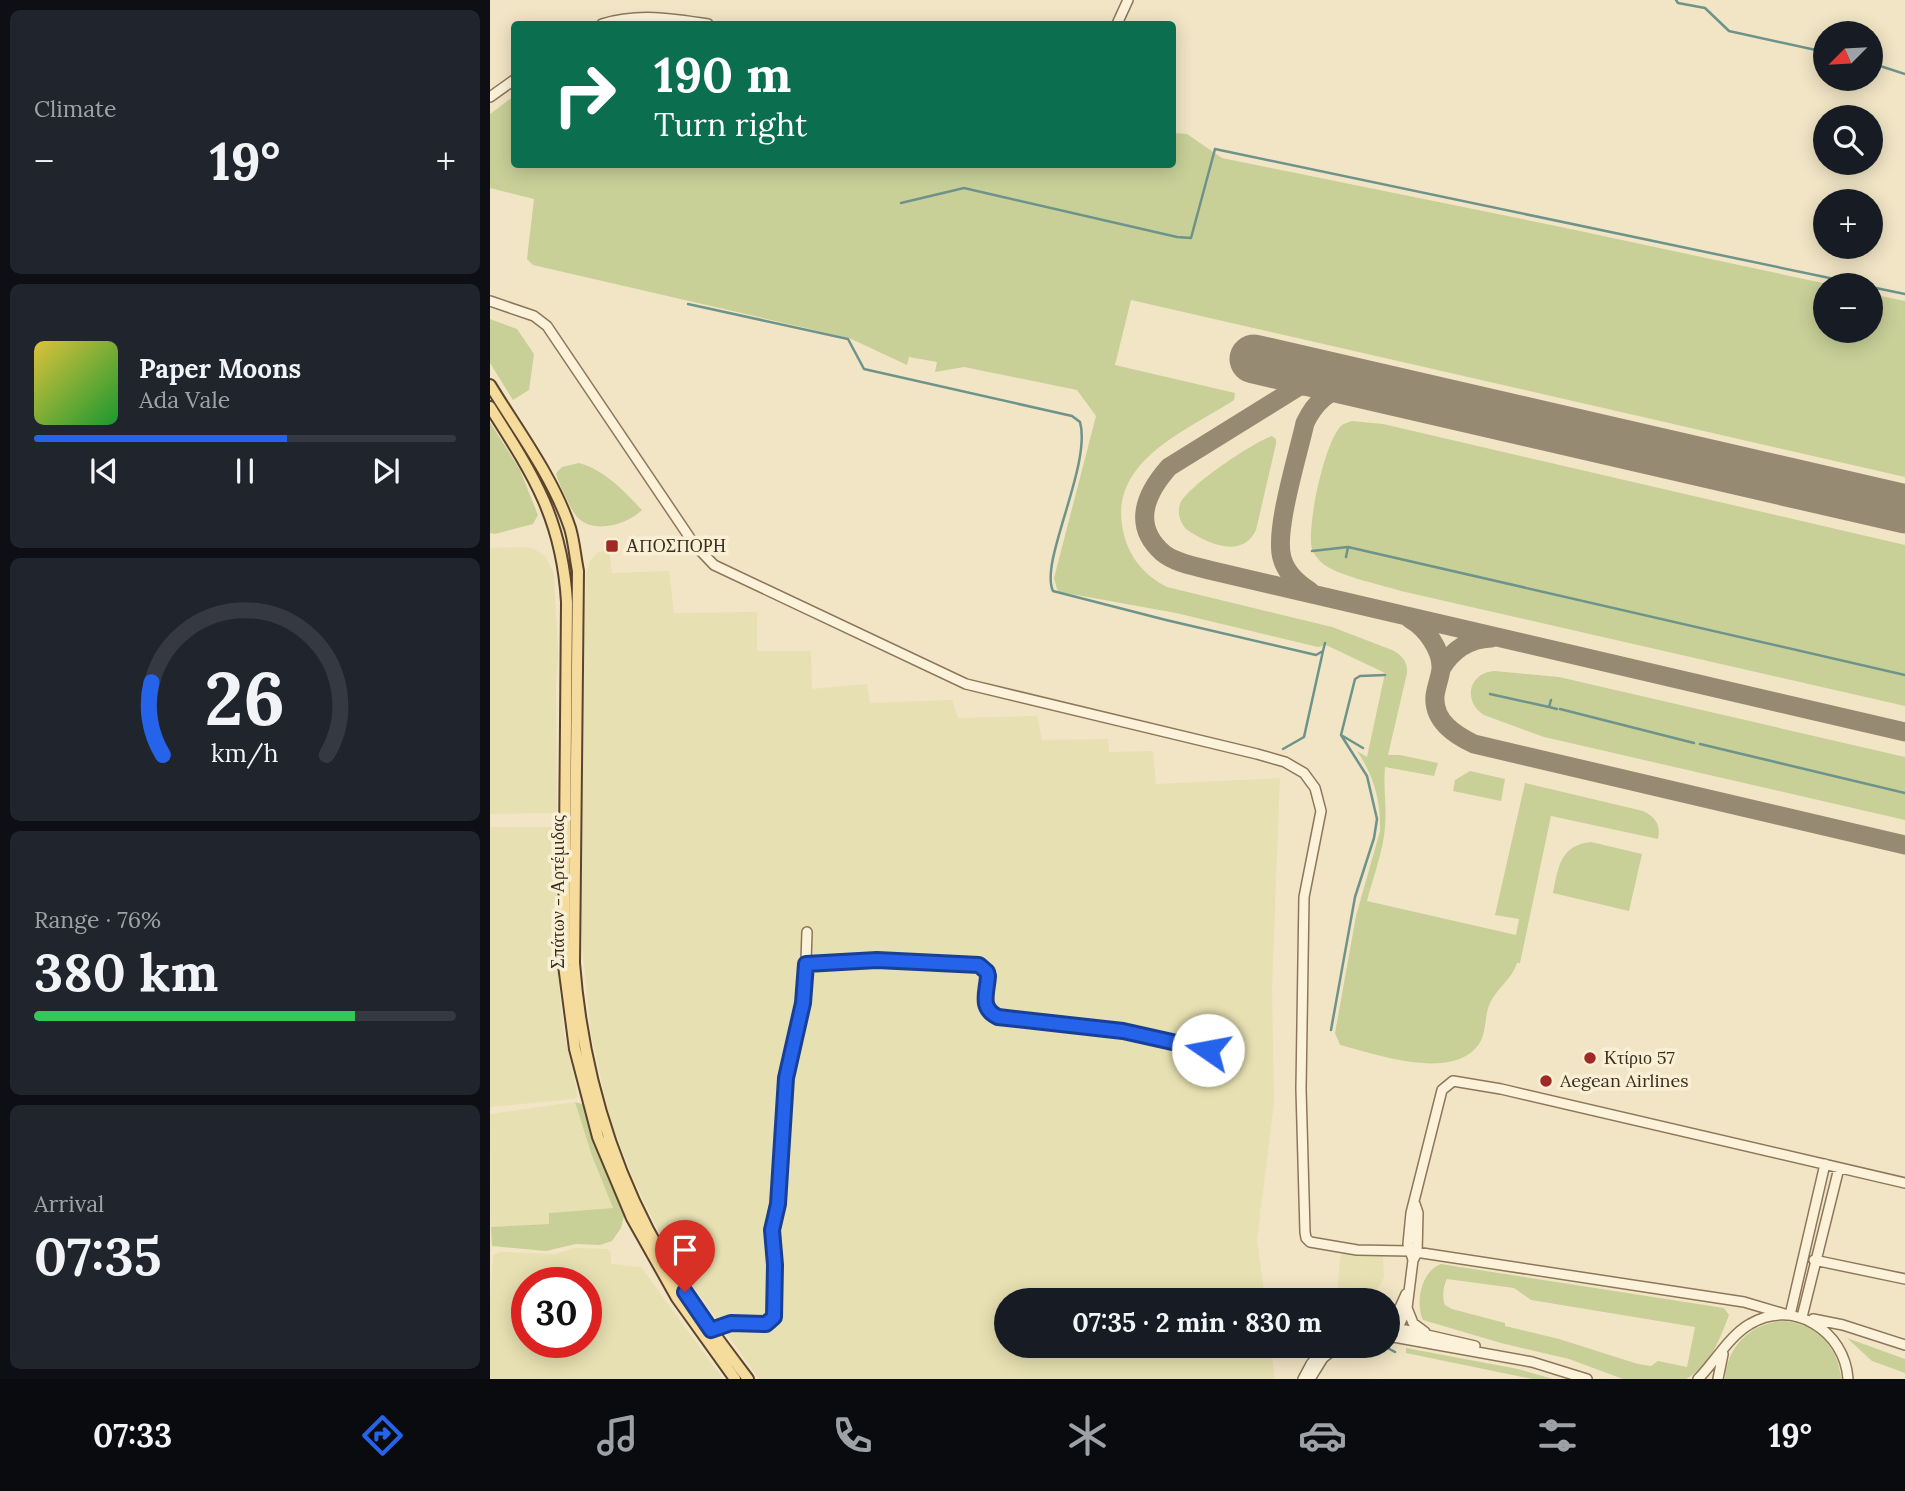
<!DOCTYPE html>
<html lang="en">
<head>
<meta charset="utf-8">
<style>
  :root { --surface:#171b24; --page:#20242c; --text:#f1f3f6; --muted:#9ea1a6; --line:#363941; --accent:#2563eb }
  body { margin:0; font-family:Lora,serif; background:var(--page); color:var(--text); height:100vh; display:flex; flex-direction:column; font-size:26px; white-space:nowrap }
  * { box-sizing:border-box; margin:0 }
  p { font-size:23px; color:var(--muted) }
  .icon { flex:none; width:38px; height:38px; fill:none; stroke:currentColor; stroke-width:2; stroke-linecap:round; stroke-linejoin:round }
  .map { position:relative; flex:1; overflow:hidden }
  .details { display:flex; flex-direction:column; gap:10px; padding:10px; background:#0d0f14; width:490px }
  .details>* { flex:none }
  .top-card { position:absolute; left:21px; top:21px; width:665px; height:147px; border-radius:7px; box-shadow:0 4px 18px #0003; background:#0b6e4f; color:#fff; overflow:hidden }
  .needle { width:46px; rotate:246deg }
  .controls { position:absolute; left:1323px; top:21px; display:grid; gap:14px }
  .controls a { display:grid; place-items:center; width:70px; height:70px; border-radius:50%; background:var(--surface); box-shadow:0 4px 18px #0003; font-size:35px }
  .speed { position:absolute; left:21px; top:1267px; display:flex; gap:14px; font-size:35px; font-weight:700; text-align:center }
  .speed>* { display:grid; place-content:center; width:91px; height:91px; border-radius:50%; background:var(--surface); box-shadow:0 4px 18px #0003; line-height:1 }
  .speed .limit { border:10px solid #d22; background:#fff; color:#111 }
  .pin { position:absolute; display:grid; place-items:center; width:60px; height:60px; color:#fff; margin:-72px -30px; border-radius:50% 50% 50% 0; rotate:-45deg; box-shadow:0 0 7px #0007 }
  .pin .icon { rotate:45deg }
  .me { position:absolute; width:77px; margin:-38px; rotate:282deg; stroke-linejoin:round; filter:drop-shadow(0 0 5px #0008) }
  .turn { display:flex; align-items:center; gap:24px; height:147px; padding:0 28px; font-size:32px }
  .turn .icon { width:91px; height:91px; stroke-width:2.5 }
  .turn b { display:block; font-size:49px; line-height:60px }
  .big { font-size:52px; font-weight:700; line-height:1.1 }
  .details .tile { flex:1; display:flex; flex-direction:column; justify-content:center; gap:10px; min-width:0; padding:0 24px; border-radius:10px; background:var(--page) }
  .details .dial { align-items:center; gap:0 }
  .dial svg { height:182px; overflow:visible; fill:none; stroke:var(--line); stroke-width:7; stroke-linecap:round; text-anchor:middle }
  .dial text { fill:var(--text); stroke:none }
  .song { display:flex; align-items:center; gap:21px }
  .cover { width:84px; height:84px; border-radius:10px; background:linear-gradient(135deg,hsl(50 70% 55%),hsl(130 70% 35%)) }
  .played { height:7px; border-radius:4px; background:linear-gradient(90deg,var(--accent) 60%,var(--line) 60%) }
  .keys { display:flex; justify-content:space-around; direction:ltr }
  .heat { display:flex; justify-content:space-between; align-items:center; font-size:38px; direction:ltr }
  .charge { height:10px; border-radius:5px; background:linear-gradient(90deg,#34c759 76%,var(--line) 0) }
  .trip { position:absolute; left:504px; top:1288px; width:406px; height:70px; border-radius:35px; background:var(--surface); box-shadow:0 4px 18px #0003; font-weight:700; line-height:70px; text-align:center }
  .menu { display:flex; height:112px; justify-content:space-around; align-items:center; background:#090b0e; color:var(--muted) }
  .menu .icon { width:49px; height:49px }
  .menu .active { color:var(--accent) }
  .menu b { font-size:32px; color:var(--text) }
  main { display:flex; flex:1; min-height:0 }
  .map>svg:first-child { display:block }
  .farmland { fill:#e7e0b2; fill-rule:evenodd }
  .green { fill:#c8d098; fill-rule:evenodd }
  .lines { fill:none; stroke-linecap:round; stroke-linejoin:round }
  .stream { stroke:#6d938b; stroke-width:2.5 }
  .taxiway { stroke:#968a72; stroke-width:19 }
  .runway { stroke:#968a72; stroke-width:49 }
  .minor-casing { stroke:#8d775a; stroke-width:12 }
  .major-casing { stroke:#5b442e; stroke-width:14 }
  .minor { stroke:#fbf2d9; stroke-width:9 }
  .major { stroke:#f5dc9c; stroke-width:10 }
  .route-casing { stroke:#184099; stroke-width:18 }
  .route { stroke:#2563eb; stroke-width:12 }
  .poi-dot { fill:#a02926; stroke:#f8efd5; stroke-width:2.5 }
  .labels { text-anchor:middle; stroke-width:7; stroke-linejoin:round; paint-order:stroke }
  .poi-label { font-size:18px; fill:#3c2e1f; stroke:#f8efd5; text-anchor:start }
  .street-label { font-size:18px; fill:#3c2e1f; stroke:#f8efd5 }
</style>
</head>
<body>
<main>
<section class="details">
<div class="tile"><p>Climate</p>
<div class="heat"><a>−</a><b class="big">19°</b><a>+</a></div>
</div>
<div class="tile">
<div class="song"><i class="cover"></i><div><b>Paper Moons</b><p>Ada Vale</p></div></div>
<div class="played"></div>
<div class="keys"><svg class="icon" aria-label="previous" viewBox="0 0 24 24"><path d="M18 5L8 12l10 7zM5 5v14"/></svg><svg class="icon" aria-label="pause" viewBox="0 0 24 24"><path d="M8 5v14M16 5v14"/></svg><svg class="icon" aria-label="next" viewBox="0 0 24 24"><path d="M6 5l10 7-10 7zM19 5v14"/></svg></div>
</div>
<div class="tile dial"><svg viewBox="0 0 100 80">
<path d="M14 69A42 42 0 1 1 86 69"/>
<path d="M14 69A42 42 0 0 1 9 37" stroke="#2563eb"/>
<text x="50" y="56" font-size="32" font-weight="700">26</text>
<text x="50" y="72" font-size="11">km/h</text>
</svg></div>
<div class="tile"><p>Range · 76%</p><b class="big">380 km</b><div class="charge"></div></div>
<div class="tile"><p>Arrival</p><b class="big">07:35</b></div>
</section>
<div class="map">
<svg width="1415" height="1379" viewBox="0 0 1415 1379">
  <rect width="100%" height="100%" fill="#f1e5c5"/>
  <path class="farmland" d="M 35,547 L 44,549 L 56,557 L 64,574 L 68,654 L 66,685 L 67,813 L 0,814 L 0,548 Z
    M 119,549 L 122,573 L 179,571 L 184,613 L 267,612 L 267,651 L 321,651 L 322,689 L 377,684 L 380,703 L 462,700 L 468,718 L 547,716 L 552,740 L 618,739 L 619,752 L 663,751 L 666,784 L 790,778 L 782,987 L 784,1103 L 767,1240 L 775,1300 L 516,1300 L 516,1346 L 781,1346 L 785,1379 L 269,1379 L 179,1252 L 144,1181 L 120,1119 L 101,1034 L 92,944 L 90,866 L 96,574 L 100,561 L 107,553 ZM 315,932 L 319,932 L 318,962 L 388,959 L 490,963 L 499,972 L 496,998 L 503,1012 L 508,1015 L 634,1030 L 713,1047 L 713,1050 L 633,1033 L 506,1019 L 499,1015 L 493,1008 L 492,997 L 496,973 L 487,967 L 387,962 L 325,966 L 317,976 L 314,1004 L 311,1002 Z
    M 0,827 L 68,827 L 66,889 L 70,996 L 74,1034 L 86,1086 L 87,1096 L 85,1099 L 0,1107 Z
    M 85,1102 L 102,1156 L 123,1208 L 59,1213 L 59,1224 L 1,1227 L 0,1114 Z
    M 85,1248 L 117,1249 L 121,1253 L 121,1264 L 151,1267 L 233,1379 L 0,1379 L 0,1300 L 3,1255 L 10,1252 L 65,1254 ZM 37,1283 L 96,1283 L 96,1342 L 37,1342 Z
    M 852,1254 L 893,1256 L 894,1277 L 886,1292 L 876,1298 L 865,1299 L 847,1296 L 850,1258 Z"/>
  <path class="green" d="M 24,96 L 24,164 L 682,164 L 683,133 L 697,134 L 732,158 L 1076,228 L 1342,285 L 1335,285 L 1335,331 L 1381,331 L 1381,294 L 1415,301 L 1415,477 L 641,300 L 625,365 L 745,393 L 744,400 C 695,432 615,462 634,535 C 640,558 655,576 677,587 L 842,627 L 902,650 C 912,655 918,662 917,673 L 898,755 L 910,755 L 948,763 L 944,776 L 895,767 C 893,788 897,807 895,827 C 893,853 883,877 877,901 L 1026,935 L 1029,919 L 1005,915 L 1035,783 L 1153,811 C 1166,817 1171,826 1168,839 L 1061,816 L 1030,963 L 1027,963 C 1022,979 1007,988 1000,1003 C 994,1016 997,1032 989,1044 C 962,1082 886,1054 850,1045 L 845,1033 L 866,916 L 890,831 C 891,801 884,776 867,751 L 877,757 L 895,673 L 836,645 L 828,647 L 686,613 L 570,592 L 567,589 L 564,578 L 606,416 L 587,390 L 474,367 L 445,372 L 447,362 L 419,357 L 417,365 L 359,338 L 43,265 L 37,259 L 44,199 L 0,188 L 0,114 Z
    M 0,319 L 27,329 L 44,354 L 39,390 L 23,400 L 0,363 Z
    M 862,421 L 893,424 L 1415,545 L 1415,706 L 911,591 C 892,585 844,575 831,562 C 828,559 823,553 822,549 C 816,528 835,439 852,425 C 855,423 859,422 862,421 Z
    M 0,422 L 30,470 L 48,515 L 43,524 L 5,534 L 0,533 Z
    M 782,436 L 786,439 L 786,444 L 766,530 C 752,560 716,543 696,529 C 690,522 687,513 690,504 C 697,486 764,442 782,436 Z
    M 89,463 C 115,470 134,491 152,510 C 138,524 104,535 87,517 C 82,512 67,480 66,473 L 72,467 Z
    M 1005,671 L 1069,677 L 1415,757 L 1415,820 L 1054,737 L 994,715 C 972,701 979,672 1005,671 Z
    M 980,771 L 1015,779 L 1011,801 L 963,791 L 965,780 Z
    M 1101,842 L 1152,854 L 1139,911 L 1063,893 C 1068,868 1070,845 1101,842 Z
    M 85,1102 L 92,1104 L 94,1107 L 108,1151 L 134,1216 L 131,1228 L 122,1241 L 110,1245 L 86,1244 L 56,1251 L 2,1246 L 1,1227 L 59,1224 L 59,1213 L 123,1208 L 102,1156 Z
    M 951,1264 L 1234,1308 L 1239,1315 C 1230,1339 1220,1366 1196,1379 L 1133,1379 L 1079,1359 L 1011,1343 L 933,1320 C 925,1303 931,1271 951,1264 ZM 957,1279 L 1024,1288 L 1041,1300 L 1205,1327 L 1197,1367 L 1168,1361 L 1161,1366 L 1148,1364 L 1069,1339 L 1015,1326 L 1015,1323 L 962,1309 L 955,1305 C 952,1298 953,1286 957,1279 Z
    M 1294,1321 C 1326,1324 1349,1347 1351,1379 L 1235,1379 C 1237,1346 1261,1323 1294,1321 Z
    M 1357,1338 L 1415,1359 L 1415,1373 L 1382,1361 Z
    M 916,1348 L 1028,1369 L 1063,1379 L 1042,1379 L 916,1353 Z"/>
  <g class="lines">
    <path class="stream" d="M 1186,0 L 1188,3 L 1215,8 L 1239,31 L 1335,52
      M 1381,63 L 1415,74
      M 411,203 L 474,188 L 687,237 L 701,238 L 725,149 L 1373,285
      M 1381,287 L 1415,294
      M 198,304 L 358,339 L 374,369 L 582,416 L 590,422 C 602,465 549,562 563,591 L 676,620 L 826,655 L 833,651 L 835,643
      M 822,551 L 858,547 L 1415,675
      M 856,557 L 858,547
      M 1000,694 L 1059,707
      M 1061,700 L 1059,707 L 1067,709
      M 1070,709 L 1204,743
      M 1210,744 L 1415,793
      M 873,748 L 851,735 L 865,679 L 870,676 L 895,675
      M 793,749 L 814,737 L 833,651
      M 841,1030 L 865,897 L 884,838 L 887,819 L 877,776 L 851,735
      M 894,1346 L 905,1352"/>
    <path class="taxiway" d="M 873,384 L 837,381 L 808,387 L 679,467 C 656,493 641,525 673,553 C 685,563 705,566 719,570 L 1415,732
      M 820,591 C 807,583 796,573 792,558 C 784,531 808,455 815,423 C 824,404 837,390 859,385
      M 920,619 C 936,628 952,650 951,669 C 950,678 946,687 945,696 C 943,721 965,735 984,744 L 1415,845
      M 951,669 C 962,650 979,639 1001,638"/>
    <path class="runway" d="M 764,359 L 1415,509"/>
    <g class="minor-casing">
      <path id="minor" d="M 112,24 C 147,13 181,18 218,24
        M 627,24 L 638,0
        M 0,97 L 24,80
        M 0,301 L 44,316 L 57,326 L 204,544 L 224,565 L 476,684 L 767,754 L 795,762 L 814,773 L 825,788 L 831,811 L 814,897 L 811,1089 L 815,1232 L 816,1238 L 820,1242 L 867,1250 L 919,1251 L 1254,1302 L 1298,1315
        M 315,964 L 387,960 L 489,965 L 497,972 L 498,976 C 497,993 489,1008 508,1017 L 633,1031 L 718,1050
        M 923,1260 L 918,1244 L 921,1213 L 952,1090 L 963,1081 L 1011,1089 L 1415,1183
        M 1324,1260 L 1415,1279
        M 917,1308 L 923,1323 L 935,1332
        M 1300,1315 L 1335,1164
        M 1312,1317 L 1349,1168
        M 1323,1319 L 1353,1325 L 1415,1345
        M 898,1326 L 985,1346
        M 221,1330 L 241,1323 L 277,1324 L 284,1317 L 285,1265 L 282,1224 L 288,1204 L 296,1078 L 315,990 L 317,932
        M 899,1332 L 916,1294
        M 898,1336 L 1042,1362 L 1097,1379
        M 907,1336 L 908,1328 L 917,1308 L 923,1260 L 927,1253 L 928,1213 L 925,1204
        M 813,1379 L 821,1364 L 836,1346
        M 820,1379 L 833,1358 L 848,1346
        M 1208,1379 C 1225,1362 1239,1336 1260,1324 C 1303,1298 1355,1331 1358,1379
        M 1228,1379 L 1233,1354"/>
    </g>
    <g class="major-casing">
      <path id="major" d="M 0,385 C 28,431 63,477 80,528 C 84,541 85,556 88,571 L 84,963 C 92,1066 121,1167 173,1257 C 198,1300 228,1339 258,1379
        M 0,407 C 44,476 72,519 77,602 L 74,965 L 85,1049 L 108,1137 L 142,1218 L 187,1298 L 245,1379"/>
    </g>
    <use href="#minor" class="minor"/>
    <use href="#major" class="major"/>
  </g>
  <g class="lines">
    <g class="route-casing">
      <path id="route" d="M 195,1292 L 221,1330 L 241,1323 L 276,1324 L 284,1317 L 285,1265 L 282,1230 L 288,1204 L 296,1078 L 313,1003 L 316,964 L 387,960 L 489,965 L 497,972 L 498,976 C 497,993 489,1008 508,1017 L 633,1031 L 718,1050"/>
    </g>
    <use href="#route" class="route"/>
  </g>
  <g class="poi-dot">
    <rect x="115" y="539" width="14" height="14" rx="3.5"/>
    <circle cx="1100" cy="1058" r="7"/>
    <circle cx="1056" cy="1081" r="7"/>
  </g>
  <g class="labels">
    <g class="poi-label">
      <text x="136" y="552">ΑΠΟΣΠΟΡΗ</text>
      <text x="1114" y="1064">Κτίριο 57</text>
      <text x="1070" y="1087">Aegean Airlines</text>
    </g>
    <g class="street-label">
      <text transform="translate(68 892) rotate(-90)" y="6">Σπάτων - Αρτέμιδας</text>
    </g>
  </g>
</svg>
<div class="controls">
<a><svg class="needle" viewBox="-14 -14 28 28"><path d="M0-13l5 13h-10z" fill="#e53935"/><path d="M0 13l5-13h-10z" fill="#9ea1a6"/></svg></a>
<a><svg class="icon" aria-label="search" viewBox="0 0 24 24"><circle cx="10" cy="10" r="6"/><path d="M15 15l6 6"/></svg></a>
<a>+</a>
<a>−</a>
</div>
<div class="speed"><div class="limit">30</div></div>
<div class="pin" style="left:195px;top:1292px;background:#d93025"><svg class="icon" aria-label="arrive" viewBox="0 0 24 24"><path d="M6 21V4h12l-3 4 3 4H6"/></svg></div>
<svg class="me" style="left:718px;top:1050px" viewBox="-20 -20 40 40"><circle r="19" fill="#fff"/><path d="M0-13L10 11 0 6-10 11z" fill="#2563eb"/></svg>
<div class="trip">07:35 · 2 min · 830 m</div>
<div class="top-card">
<div class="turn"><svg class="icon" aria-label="right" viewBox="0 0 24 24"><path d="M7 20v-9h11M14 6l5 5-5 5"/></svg><div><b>190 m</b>Turn right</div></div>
</div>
</div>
</main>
<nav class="menu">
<b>07:33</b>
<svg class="icon active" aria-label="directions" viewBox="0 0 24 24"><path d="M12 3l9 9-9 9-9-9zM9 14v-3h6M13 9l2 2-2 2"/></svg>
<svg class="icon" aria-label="music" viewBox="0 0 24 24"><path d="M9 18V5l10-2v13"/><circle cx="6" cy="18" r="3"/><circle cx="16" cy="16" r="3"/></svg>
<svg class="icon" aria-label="phone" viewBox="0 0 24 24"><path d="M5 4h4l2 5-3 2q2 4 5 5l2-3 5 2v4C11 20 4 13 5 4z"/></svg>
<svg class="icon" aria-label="climate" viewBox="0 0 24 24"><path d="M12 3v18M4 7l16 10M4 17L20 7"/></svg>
<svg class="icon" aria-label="car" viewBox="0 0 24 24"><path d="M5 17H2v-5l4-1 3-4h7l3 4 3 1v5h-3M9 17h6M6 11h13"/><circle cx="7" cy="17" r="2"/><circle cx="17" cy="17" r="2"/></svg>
<svg class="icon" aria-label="filters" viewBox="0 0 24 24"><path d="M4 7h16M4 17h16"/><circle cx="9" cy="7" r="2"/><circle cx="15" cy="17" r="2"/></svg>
<b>19°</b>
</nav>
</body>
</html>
